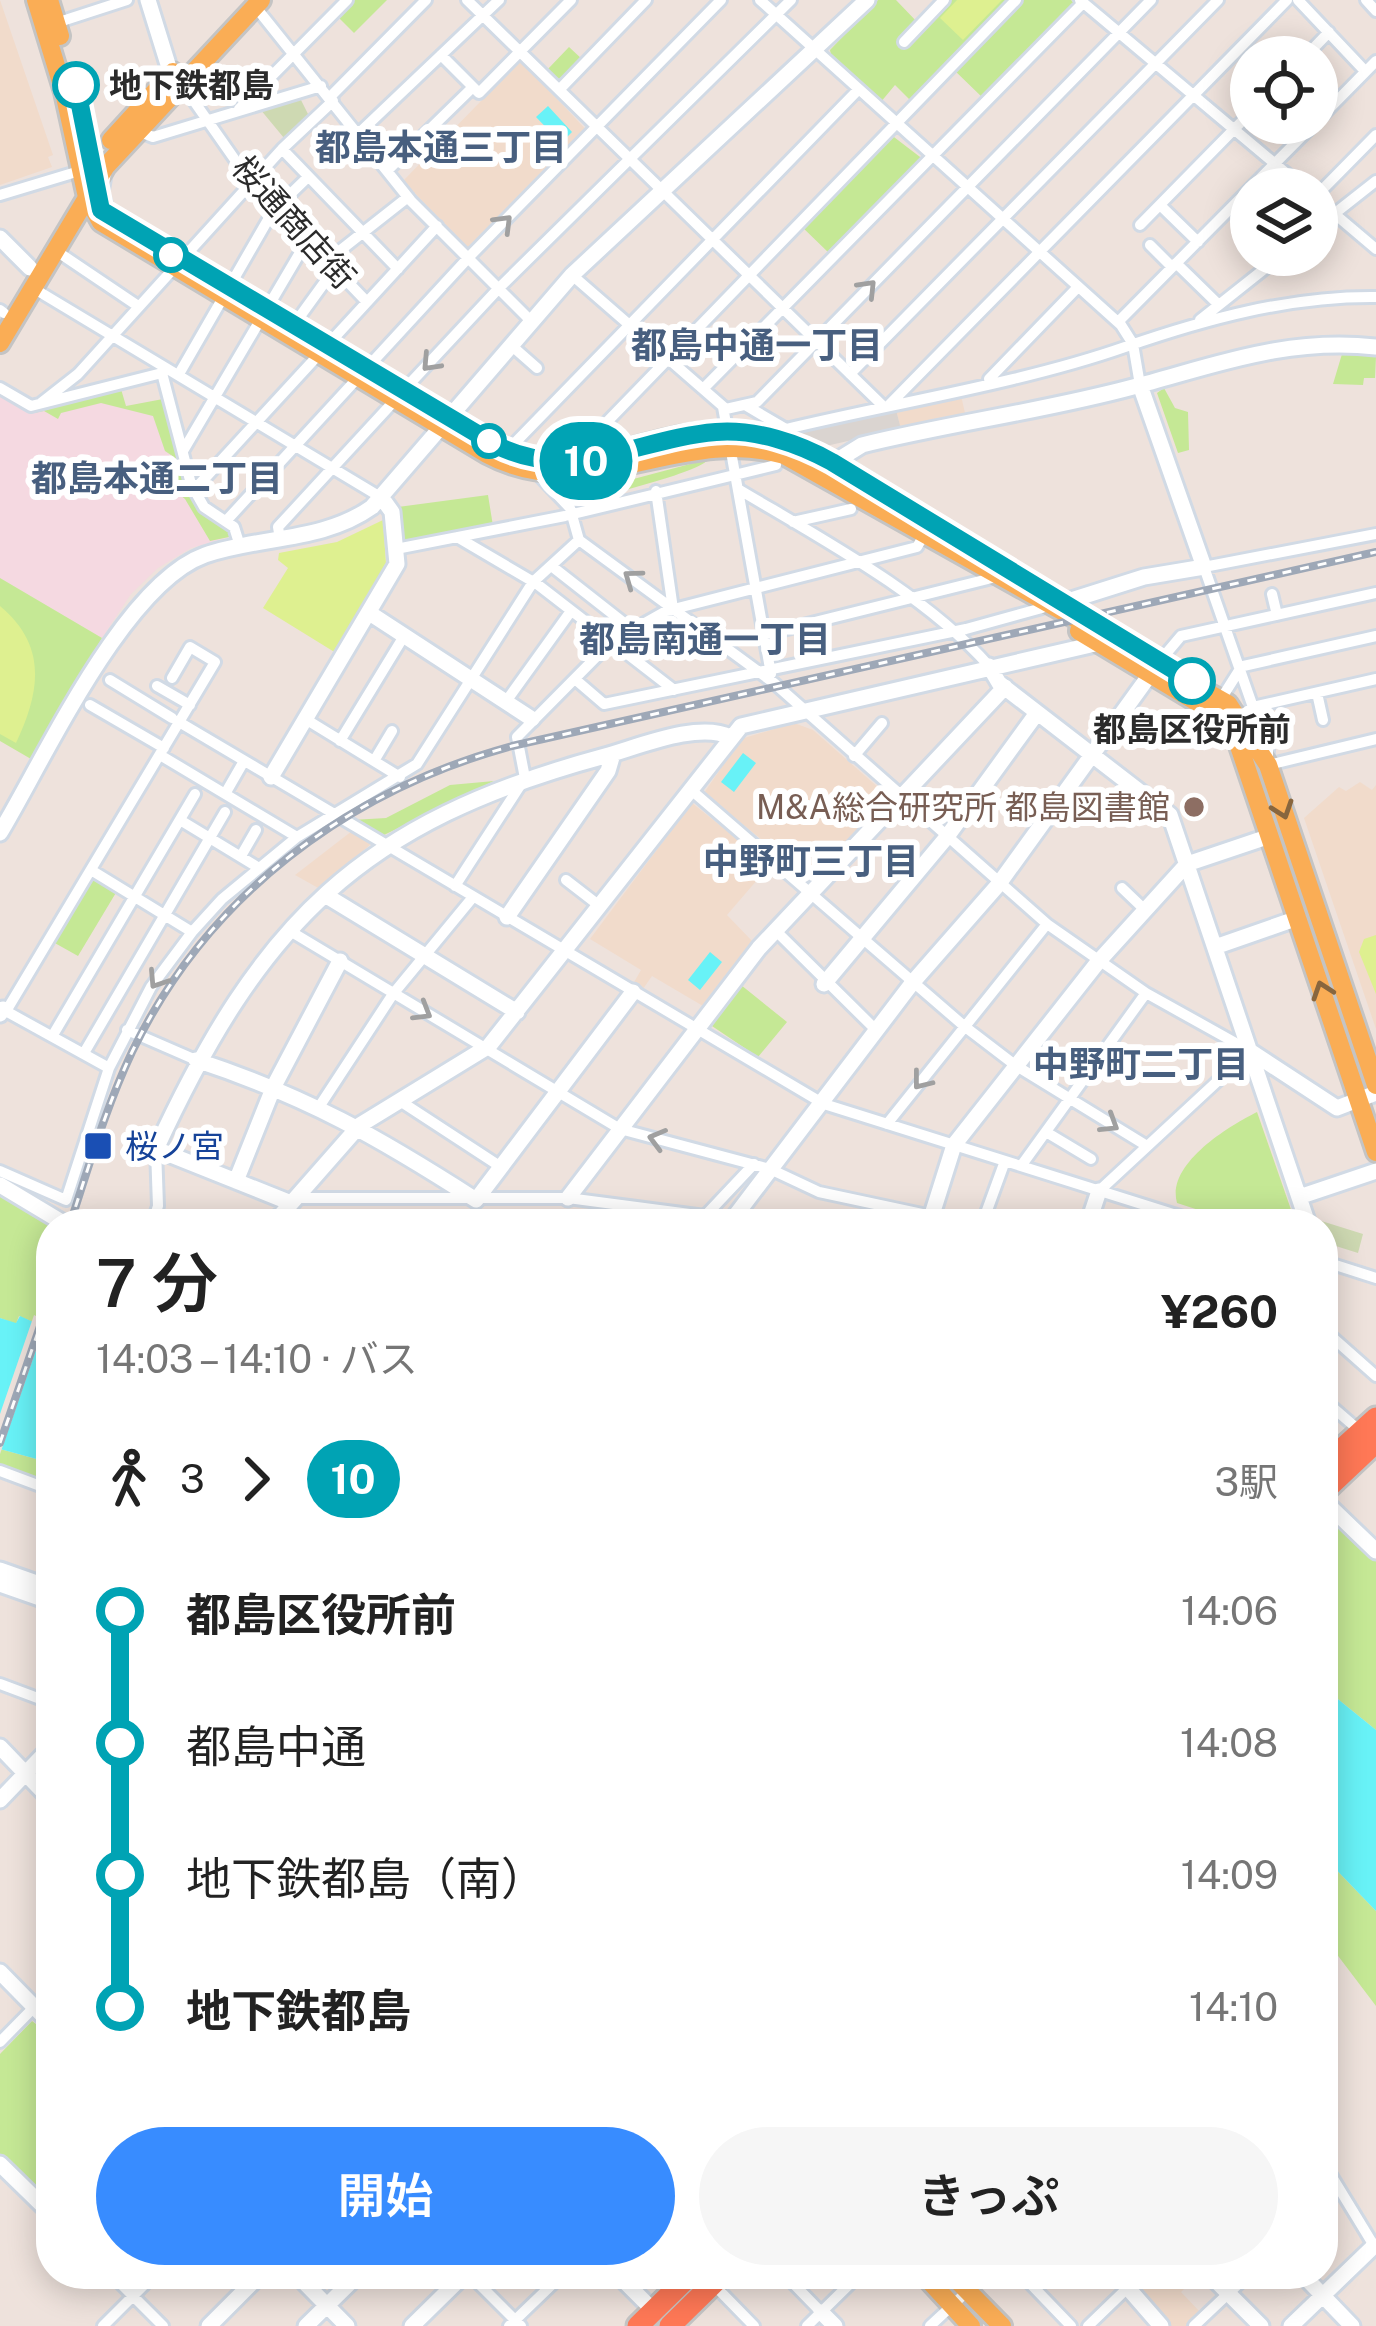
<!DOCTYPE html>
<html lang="ja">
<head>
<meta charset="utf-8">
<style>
  :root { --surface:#fff; --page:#f6f6f6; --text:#222; --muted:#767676; --accent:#388cff }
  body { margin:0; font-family:"Public Sans","Noto Sans JP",sans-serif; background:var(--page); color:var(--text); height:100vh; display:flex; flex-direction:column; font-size:45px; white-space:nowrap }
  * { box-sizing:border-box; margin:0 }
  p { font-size:39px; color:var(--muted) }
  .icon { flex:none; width:66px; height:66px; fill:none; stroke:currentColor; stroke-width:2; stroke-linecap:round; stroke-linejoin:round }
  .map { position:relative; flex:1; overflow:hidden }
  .side { position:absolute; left:36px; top:1209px; width:1302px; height:1080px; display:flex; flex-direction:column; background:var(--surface); border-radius:48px; box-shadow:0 6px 30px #0003 }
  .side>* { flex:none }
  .badge { padding:0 24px; border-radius:39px; font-size:42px; line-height:78px }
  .tools { position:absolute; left:1230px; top:36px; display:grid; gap:24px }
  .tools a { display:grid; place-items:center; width:108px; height:108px; border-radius:50%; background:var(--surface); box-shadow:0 6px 30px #0003; font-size:60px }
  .map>.badge { position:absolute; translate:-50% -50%; box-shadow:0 0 0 6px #fff }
  .legs { display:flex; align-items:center; gap:18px; height:132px; padding:0 60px; font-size:39px }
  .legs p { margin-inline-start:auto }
  .summary { display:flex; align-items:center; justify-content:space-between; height:204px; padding:0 60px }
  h1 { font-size:66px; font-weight:600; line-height:90px }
  .action { display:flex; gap:24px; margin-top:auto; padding:24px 60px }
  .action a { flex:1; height:138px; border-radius:72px; background:var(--accent); color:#fff; font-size:48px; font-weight:600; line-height:138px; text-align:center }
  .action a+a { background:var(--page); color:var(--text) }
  ul { padding:0 60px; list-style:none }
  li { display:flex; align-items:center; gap:42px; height:132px; font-size:45px }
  li i { display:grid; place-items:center; width:18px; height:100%; margin:0 15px; background:currentColor }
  li i::after { content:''; width:30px; height:30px; margin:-15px; border:9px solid; border-radius:50%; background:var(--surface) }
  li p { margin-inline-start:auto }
  li:first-child i { background:linear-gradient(#0000 50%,currentColor 0) }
  li:last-child i { background:linear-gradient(currentColor 50%,#0000 0) }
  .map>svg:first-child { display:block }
  .education { fill:#f1dbcb }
  .medical { fill:#f5d9e1 }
  .green { fill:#c5e895 }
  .cemetery { fill:#ced9b2 }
  .pitch { fill:#def090 }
  .plaza { fill:#dad4d0 }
  .water { fill:#68f2f7 }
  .pier { fill:#eee2dc }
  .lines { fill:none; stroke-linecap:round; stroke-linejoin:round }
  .street-casing { stroke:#d1dae5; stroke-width:16 }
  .secondary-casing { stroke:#d1dae5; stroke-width:21 }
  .primary-casing { stroke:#c4c4c4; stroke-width:24 }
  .highway-casing { stroke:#c4c4c4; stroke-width:27 }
  .street { stroke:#fff; stroke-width:10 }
  .secondary { stroke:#fff; stroke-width:15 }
  .primary { stroke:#faad55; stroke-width:18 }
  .highway { stroke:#ff7856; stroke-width:21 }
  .rail-casing { stroke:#9ea8b7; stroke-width:8 }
  .rail { stroke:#fff; stroke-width:3; stroke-dasharray:9; stroke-linecap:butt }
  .oneway { stroke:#a0a0a0 }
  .oneway2 { stroke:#88663e }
  .line-1-casing { stroke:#fff; stroke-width:27 }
  .line-1 { stroke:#00a3b4; stroke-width:18 }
  .stop-1-dot { fill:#fff; stroke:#00a3b4; stroke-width:6 }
  .education-dot { fill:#8d6e63; stroke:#fff; stroke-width:4.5 }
  .transit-dot { fill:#1a4fb4; stroke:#fff; stroke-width:4.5 }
  .labels { text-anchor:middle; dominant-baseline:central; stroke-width:12; stroke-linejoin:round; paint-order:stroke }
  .stop-label { font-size:33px; font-weight:bold; fill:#2b2b2b; stroke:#fff; text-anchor:start }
  .street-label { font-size:33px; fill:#2b2b2b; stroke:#fff }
  .education-label { font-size:33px; fill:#785e54; stroke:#fff; text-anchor:end }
  .transit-label { font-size:33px; fill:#164399; stroke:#fff; text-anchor:start }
  .neighbourhood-label { font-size:36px; font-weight:bold; fill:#485f7f; stroke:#fff }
</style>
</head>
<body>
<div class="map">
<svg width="1376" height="2326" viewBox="0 0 1376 2326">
  <rect width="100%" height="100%" fill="#eee2dc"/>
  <path class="education" d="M0,0L53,155L48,157L52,167L0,185Z
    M521,60L589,133L468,248L403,181Z
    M960,391L965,413L901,429L895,406Z
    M794,723L813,730L889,797V804L813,881L704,793L741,739Z
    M1360,782L1372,790L1376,785V1029L1304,818L1339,787L1346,791Z
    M692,803L770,865L727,915L753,942L703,1006L652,976L643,989L633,984L641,970L590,939Z
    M352,831L372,843L320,889L295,875Z
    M1149,2274H1199L1181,2292L1201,2313L1188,2326H1171L1138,2290Z"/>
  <path class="medical" d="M121,389L126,406L163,399L186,487L199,511L229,531V537L191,548L158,568L131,594L102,638L0,578V396L28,413Z"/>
  <path class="green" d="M351,0H387L354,33L336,15Z
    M878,0H896L919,24L948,0H1010L911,101L895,85L880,103L832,59L830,50Z
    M1021,0H1071L1076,5L984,99L953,69Z
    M569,47L583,60L559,82L547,70Z
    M890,134L924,160L831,255L800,225Z
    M1342,354L1376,356L1375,378H1364L1363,385L1333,384Z
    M1164,388L1175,408L1188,412L1189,450L1178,453L1157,393Z
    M121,389L126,406L163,399C178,456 176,498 229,531V537L210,541L185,499L159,478L174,457L165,451L153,416L101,403L61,413L58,419L44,411L28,414Z
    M709,459C697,474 607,493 579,504L570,496L573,488L607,486Z
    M488,495L493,526L405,543L401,539L398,507Z
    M0,578L102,638L31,759L0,741Z
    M494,781L382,836L352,820L386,818L450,785Z
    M92,876L117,891L78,956L53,942Z
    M741,985L787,1022L758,1057L709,1024Z
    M1257,1112L1296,1224H1242L1177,1203C1166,1164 1229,1126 1257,1112Z
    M0,1194L51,1226V1330L19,1316L16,1324L0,1318Z
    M0,1449L51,1463V1485L0,1466Z
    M1323,1509L1376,1557V1730L1323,1687Z
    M1323,1856L1376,1911V2006L1323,1936Z
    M32,2021L51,2035V2200L0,2156V2054Z"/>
  <path class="cemetery" d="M300,98L309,116L284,138L260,109Z
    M1315,1219L1363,1234L1358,1253L1323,1242V1224Z"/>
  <path class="pitch" d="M957,0H1002L963,40L940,18Z
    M383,520L386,564L343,650L336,653L263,608L288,568L278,560L279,553L337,542Z
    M0,606C48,646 40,692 16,743L0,734Z
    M1376,935V994L1359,952L1364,939Z"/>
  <path class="plaza" d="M895,406L901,429L826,446L794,431Z"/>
  <path class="water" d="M548,106L572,132L561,143L536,117Z
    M743,753L756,763L734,792L721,782Z
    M710,952L722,962L700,990L688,980Z
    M20,1316L51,1330V1463L0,1449V1318L16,1323Z
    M1323,1687L1376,1730V1911L1323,1856Z"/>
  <path class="pier" d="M34,1315L46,1321L0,1454V1414Z"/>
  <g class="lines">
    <defs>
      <path id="street" d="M467,0L883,406
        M760,0L1121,325L1133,344L1140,385
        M1080,0L1305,189
        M1298,0L1365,71
        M1366,0L1376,11
        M254,5L411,201L532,322
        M56,23L127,0
        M904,42L944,0
        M441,55L479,93L571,0
        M1305,57L1329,32
        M182,84L247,177L367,302
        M559,90L646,0
        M330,97L426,0
        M239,109L347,0
        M1317,121L1376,61
        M138,131L153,137L321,86
        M358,134L499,0
        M282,149L398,269
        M387,171L473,87
        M0,195L106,163
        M1317,195L1376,135
        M1317,199L1376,249
        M1160,205L1198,242
        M1334,214L1376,181
        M1140,225L1251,112
        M1317,228L1335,214
        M1150,245L1172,267
        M55,250L138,306
        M328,260L408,197
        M1176,263L1219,305
        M572,275L726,409L757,402L1151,0
        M33,288L382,498
        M0,310L4,313
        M1200,320L1282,255
        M1118,322L1315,123
        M293,326L335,268
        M512,346L537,368
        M179,374L273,211L308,177
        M850,374L1218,0
        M989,379L1078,287
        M0,388L31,406L162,373L191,484L204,507L234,527L240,546
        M703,389L1083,3
        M402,392L499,288L791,0
        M41,403L78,374L282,149L333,101
        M890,404L1287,0
        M745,405L786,429C894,403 1022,383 1125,347C1206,319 1290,296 1376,297
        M723,407L771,674
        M508,450L857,91
        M183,451L308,239
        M572,458L1016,0
        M536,472L570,508L579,540L774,683L1047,924L1146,993L1250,1051L1099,1191
        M195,489L437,226
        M738,489C820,538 925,594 989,666
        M656,491L673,609
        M226,521L469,257L721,0
        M793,522L851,509
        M1376,534L1204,567L1268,750V765L1376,739
        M457,537L537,584L674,690
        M280,539L278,527L396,399
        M396,549L565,516L776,465
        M554,568L633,630
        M1272,594L1277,615
        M763,635L996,577
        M1159,662L1181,636L1376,593
        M1239,667L1376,636
        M110,680L172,718
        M576,680L604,704L966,629L1042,608
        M157,686L190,705
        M1317,693L1323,720
        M1221,699L1240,669
        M507,700L571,611
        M90,705L164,748
        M307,720L400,777
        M1235,720L1253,707L1376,679
        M179,722L824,1104L1205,1224
        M340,741L404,636
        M160,755L297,837
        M854,756L882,723
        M374,761L392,731
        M690,789L964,1026L1015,1065L1147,1146
        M225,794L244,761
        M180,820L259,868
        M241,856L256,830
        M91,870L192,932
        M566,880L601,907
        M455,886L525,778L517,737L611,642L666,611L917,547L924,535
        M1122,888L1145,910
        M775,930L876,1030
        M290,931L620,1129L770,1169L819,1192L969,1224
        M8,1008L215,662L190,647L172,678
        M2,1009L109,1068
        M127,1030L196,1060
        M53,1035L195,794
        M84,1053L225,812
        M400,1101L501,1167
        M319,1107L393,994L473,897
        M887,1124L1047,924
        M1046,1132L1091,1159
        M1021,1166L1146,993
        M0,1171L66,1200L109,1068L151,987L192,932L222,899L297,837L417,764L533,582L579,540
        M296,1198H568L705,1216L754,1164
        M152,1224L158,1206L156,1149
        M982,1224L1005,1161
        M1323,1261L1376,1278
        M1323,1329L1376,1376
        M1323,1399L1361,1432
        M0,1471L51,1490
        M0,1684L51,1703
        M0,2042L51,1990
        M1323,2162L1376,2249
        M111,2274L163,2326
        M469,2274L521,2326
        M784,2274L821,2312
        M1021,2274L1071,2326
        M1114,2274L1128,2288
        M713,2284L754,2326
        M103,2326L155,2274
        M509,2326L563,2274
        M807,2326L860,2274
        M930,2326L986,2274
        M1088,2326L1142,2274
        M1194,2326L1249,2274"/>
      <path id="secondary" d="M148,0L171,74
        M103,175L100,193L106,213
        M0,238L30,268
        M828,466L862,445C951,423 1044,411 1133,387C1216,365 1287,337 1376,347
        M1065,602L1144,577L1204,567L1140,385
        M371,614L532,719
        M989,666L999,683L1170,815L1308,1224
        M271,777L397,564L392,512L382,498
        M0,833C45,758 124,584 205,555C260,536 323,542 372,507L572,275L867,0
        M325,895L517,1012
        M507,917L608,771L613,754
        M1215,947L1298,918
        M824,984L946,838L1037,713
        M0,1014L3,1009
        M1250,1051L1337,1108L1376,1093
        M196,1060C308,1097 378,1137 476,1200L633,992
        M236,1181L274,1086L340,961
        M0,1185L65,1224
        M1299,1197L1376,1171
        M568,1198L759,948L1005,687
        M291,1203L156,1149C261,922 360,822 605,756C638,747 699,721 730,737
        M273,1224L360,1125L489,1046L741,726L1095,644
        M729,1224L913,982L998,885L1154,669
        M929,1224L954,1145L1098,962L1187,864L1270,836
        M1088,1224L1099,1191
        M1323,1500L1376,1551
        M0,1570L51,1588
        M0,1584L51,1602
        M0,1747L51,1800
        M0,1800L51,1747
        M0,1972L51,2024
        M0,2164L48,2211
        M296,2274L347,2326
        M617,2274L654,2311
        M1209,2274L1261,2326
        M1302,2274L1352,2326
        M1128,2288L1161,2326
        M821,2312L835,2326
        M209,2326L261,2274
        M306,2326L359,2274
        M412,2326L465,2274
        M1291,2326L1374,2246"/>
      <path id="primary" d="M36,0L64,92L87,197L101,222L487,454C587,508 682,424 784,455L1228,704L1268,765L1376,1085
        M49,0L60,36
        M75,85L88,152
        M111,140L173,72
        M0,343L106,166L261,0
        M491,442C575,490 647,426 733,432C813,437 881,491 946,535
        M1079,631L1215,713L1236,737L1376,1152
        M923,2274L971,2326
        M951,2274L1002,2326"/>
      <path id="highway" d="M1323,1466L1376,1418
        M1323,1492L1376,1442
        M638,2326L691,2274
        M670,2326L723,2274"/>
    </defs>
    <use href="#street" class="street-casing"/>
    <use href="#secondary" class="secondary-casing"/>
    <use href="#primary" class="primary-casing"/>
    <use href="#highway" class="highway-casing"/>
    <use href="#street" class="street"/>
    <use href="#secondary" class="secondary"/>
    <use href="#primary" class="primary"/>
    <use href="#highway" class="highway"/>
    <defs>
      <path id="rail" d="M70,1224C89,1166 106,1107 132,1052C207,896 347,791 512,746L1376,552
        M0,1443L51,1294"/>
    </defs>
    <use href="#rail" class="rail-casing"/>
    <use href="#rail" class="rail"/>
  </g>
  <defs><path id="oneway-chevron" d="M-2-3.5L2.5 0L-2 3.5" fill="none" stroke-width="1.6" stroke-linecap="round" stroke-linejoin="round" transform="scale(3)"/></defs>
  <g class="oneway">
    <use href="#oneway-chevron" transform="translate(504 223) rotate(-45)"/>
    <use href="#oneway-chevron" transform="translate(868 288) rotate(-46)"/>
    <use href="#oneway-chevron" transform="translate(430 363) rotate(133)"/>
    <use href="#oneway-chevron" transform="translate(632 578) rotate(-144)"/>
    <use href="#oneway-chevron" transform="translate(157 980) rotate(123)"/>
    <use href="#oneway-chevron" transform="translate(423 1012) rotate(31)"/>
    <use href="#oneway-chevron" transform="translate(921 1081) rotate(128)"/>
    <use href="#oneway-chevron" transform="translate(1110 1124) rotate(32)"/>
    <use href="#oneway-chevron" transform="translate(657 1139) rotate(-165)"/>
  </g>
  <g class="oneway2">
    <use href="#oneway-chevron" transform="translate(1283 810) rotate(71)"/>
    <use href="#oneway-chevron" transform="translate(1322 990) rotate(-109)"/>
  </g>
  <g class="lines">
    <defs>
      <path id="line-1" d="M76,85L101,210L496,445C572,484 639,438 716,432C756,429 798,443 832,462L1192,681"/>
    </defs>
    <use href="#line-1" class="line-1-casing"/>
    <use href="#line-1" class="line-1"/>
  </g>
  <g class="stop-1-dot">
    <circle cx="76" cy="85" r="21"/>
    <circle cx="171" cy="255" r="15"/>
    <circle cx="489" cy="441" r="15"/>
    <circle cx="1192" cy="681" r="21"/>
  </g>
  <circle class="education-dot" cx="1194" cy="807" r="12"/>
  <rect class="transit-dot" x="83" y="1131" width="30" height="30" rx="6"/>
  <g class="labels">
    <g class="stop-label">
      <text x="109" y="85">地下鉄都島</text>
      <text x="1192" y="729" text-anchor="middle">都島区役所前</text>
    </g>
    <g class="street-label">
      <text transform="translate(294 222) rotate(48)">桜通商店街</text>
    </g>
    <g class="education-label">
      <text x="1170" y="807">M&amp;A総合研究所 都島図書館</text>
    </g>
    <g class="transit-label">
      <text x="125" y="1146">桜ノ宮</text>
    </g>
    <g class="neighbourhood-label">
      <text x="441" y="147">都島本通三丁目</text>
      <text x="757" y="345">都島中通一丁目</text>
      <text x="157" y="478">都島本通二丁目</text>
      <text x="705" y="639">都島南通一丁目</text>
      <text x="811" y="861">中野町三丁目</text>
      <text x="1141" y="1064">中野町二丁目</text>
    </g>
  </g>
</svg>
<div class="tools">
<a><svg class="icon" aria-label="locate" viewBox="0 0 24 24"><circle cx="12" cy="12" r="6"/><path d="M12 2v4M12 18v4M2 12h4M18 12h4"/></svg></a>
<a><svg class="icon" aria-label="layers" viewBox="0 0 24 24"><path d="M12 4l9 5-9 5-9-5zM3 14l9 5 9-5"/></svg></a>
</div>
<b class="badge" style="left:586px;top:461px;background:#00a3b4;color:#fff">10</b>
<section class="side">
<div class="summary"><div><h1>7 分</h1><p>14:03 – 14:10 · バス</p></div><b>¥260</b></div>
<div class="legs"><svg class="icon" aria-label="walk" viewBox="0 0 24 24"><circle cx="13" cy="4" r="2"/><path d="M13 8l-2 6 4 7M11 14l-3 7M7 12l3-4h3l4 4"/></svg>3<svg class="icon" aria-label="forward" viewBox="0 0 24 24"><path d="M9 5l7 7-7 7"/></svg><b class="badge" style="background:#00a3b4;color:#fff">10</b><p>3駅</p></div>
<ul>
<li><i style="color:#00a3b4"></i><b>都島区役所前</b><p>14:06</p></li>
<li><i style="color:#00a3b4"></i><span>都島中通</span><p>14:08</p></li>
<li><i style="color:#00a3b4"></i><span>地下鉄都島（南）</span><p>14:09</p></li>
<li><i style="color:#00a3b4"></i><b>地下鉄都島</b><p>14:10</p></li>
</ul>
<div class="action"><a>開始</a><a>きっぷ</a></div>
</section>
</div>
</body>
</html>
